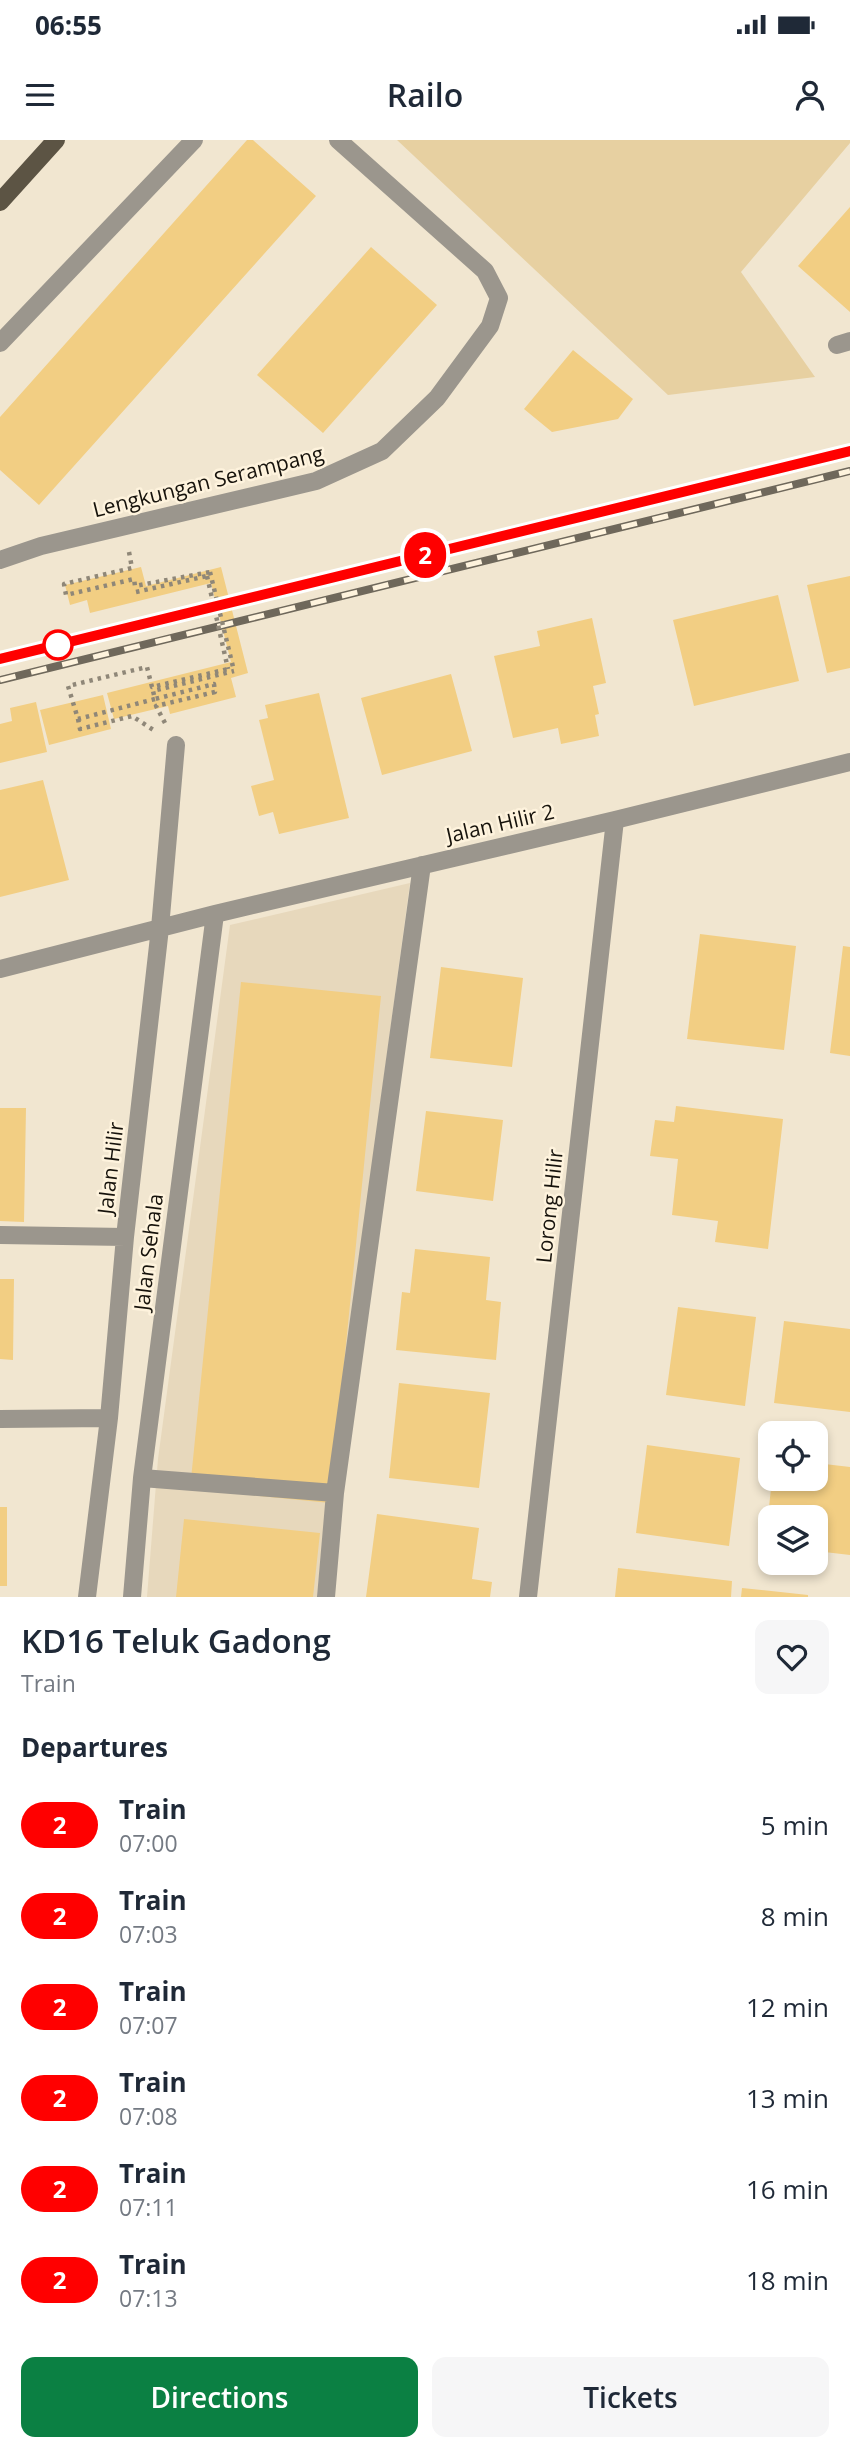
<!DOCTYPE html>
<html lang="en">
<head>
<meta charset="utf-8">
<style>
  :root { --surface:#fff; --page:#f6f6f7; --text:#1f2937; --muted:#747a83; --accent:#0b8043 }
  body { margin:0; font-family:"Open Sans",sans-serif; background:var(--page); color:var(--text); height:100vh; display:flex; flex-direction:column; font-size:26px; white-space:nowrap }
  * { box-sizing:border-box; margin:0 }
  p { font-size:23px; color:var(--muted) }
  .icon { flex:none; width:38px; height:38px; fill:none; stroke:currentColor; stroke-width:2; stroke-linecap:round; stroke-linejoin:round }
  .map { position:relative; height:1457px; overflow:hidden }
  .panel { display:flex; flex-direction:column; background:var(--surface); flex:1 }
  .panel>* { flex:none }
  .badge { padding:0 14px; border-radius:23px; font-size:24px; line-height:46px }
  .fabs { position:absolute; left:758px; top:1281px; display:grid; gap:14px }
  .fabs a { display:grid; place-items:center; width:70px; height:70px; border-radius:14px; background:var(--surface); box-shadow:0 4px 10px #0003; font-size:35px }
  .map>.badge { position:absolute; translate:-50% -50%; box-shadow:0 0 0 4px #fff }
  h2 { padding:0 21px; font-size:26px; line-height:63px }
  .round { display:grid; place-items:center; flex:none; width:74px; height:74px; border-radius:14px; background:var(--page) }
  .headline { display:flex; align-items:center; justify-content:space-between; height:119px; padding:0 21px }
  h1 { font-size:33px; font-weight:600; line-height:52px }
  .cta { display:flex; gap:14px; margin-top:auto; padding:14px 21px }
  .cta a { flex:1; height:80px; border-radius:14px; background:var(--accent); color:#fff; font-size:28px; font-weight:600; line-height:80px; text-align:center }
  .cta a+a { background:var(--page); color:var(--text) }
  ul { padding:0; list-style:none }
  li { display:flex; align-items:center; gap:21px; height:91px; padding:0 21px }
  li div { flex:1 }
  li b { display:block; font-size:26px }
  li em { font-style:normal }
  li .badge { min-width:77px; font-weight:700; text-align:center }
  .status { display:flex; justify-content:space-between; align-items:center; height:49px; padding:0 35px; background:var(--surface); direction:ltr }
  .status svg { height:19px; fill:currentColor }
  header { display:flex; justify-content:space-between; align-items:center; height:91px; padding:0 21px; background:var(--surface); font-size:32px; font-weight:600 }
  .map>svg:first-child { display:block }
  .built { fill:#e7d8bc }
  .green { fill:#e7d0a1 }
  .building { fill:#f2ce83 }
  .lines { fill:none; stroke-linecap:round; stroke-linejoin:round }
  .path { stroke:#8f8778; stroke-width:4.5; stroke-dasharray:3.5 5; stroke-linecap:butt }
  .minor { stroke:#9b968d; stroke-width:18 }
  .major { stroke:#5c5444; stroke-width:18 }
  .rail-casing { stroke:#6f685b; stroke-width:8 }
  .rail { stroke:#fef3dd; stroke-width:5; stroke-dasharray:16; stroke-linecap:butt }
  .path-bridge { stroke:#8f8778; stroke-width:4.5; stroke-dasharray:3.5 5; stroke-linecap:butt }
  .line-casing { stroke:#fff; stroke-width:16 }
  .line { stroke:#f00; stroke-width:10 }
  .stop-dot { fill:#fff; stroke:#f00; stroke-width:3.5 }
  .labels { text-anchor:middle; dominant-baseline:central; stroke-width:5; stroke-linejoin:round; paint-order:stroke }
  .street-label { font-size:21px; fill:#16120b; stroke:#fef3dd }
</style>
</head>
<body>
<div class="status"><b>06:55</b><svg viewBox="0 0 49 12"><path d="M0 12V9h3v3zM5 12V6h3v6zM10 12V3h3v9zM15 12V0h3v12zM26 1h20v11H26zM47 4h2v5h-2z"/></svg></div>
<header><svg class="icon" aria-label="menu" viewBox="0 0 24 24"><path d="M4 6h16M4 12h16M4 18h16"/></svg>Railo<svg class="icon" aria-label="person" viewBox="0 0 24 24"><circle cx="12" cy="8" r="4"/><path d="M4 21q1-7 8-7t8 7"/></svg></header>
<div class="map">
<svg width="850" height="1457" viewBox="0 0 850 1457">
  <rect width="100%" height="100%" fill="#f1e6d0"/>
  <path class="built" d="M410,743L324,1382L317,1457H147L158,1319L230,785Z"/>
  <path class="green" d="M397,0H850V3L741,132L815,237L668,255Z"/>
  <path class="building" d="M247,0H253L316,56L39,365L0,330V277Z
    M850,67V172L798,126Z
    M371,107L437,165L323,293L257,235Z
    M573,210L633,259L618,279L552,292L524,269Z
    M141,427L146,446L221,427L248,533L231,538L236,557L170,574L168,566L114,579L107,553L231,522L211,443L90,473L87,460L70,465L65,445Z
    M850,436V528L827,533L807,445Z
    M778,455L799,541L694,566L673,480Z
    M592,478L606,543L593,546L599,574L595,575L599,596L561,604L558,588L513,598L494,516L540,506L537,491Z
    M451,534L472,611L382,635L361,558Z
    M319,553L349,678L279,694L273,672L259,676L251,646L274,640L259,580L268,578L265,565Z
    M103,555L111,589L49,605L40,570Z
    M36,562L47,612L0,623V584L12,581L10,568Z
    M43,640L69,740L0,757V650Z
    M700,794L796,806L784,910L687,899Z
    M843,806L850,807V916L830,913Z
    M441,827L523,838L512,927L430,918Z
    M241,842L381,856L330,1363L190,1349Z
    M676,966L783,979L768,1109L715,1102L718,1081L672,1075L678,1019L650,1016L655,980L674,982Z
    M0,968H26L24,1082L0,1081Z
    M426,971L503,980L493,1061L416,1051Z
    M415,1109L490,1117L486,1160L501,1162L496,1220L396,1210L402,1152L410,1153Z
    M0,1139H14L13,1220L0,1219Z
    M678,1167L756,1177L745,1266L666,1255Z
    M784,1181L850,1189V1272L774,1263Z
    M399,1243L490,1253L479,1348L389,1338Z
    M647,1305L740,1318L729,1406L636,1393Z
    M816,1323L850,1327V1415L816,1411V1377H770V1406L765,1405L772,1339H816Z
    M0,1367H7V1446H0Z
    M377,1374L479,1388L472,1439L492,1442L490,1457H366Z
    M184,1379L320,1393L313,1457H176Z
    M618,1428L732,1441L731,1457H615Z
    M742,1448L808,1455V1457H741Z"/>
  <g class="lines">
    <path class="path" d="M129,412L132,428L64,444L66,455L134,439L135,446L210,432
      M136,452L207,436
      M155,559L78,579L68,546L147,527L152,547L228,529
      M78,579L80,589L132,576L155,591
      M165,583L156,566L215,552L214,544L155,559L153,551L234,531"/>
    <path class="minor" d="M0,203L194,0
      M837,205L850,201
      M0,420L41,406L316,341L382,311L437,258L490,186L499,158L485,131L338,0
      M0,829L215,774L615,680L850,622
      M0,1095L125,1097
      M0,1279L109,1278
      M142,1338L335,1353
      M87,1457L109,1278L125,1097L160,788L176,605
      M132,1457L142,1338L215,774
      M326,1457L335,1353L422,725
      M528,1457L615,680"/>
    <path class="major" d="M0,62L56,0"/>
    <defs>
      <path id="rail" d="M0,519L850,310
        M0,540L850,331"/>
    </defs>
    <use href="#rail" class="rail-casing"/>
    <use href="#rail" class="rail"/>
    <path class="path-bridge" d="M210,432L234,531
      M207,436L228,529"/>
  </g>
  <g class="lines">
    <defs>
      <path id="line" d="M0,519L850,311"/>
    </defs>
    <use href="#line" class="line-casing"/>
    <use href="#line" class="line"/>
  </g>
  <circle class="stop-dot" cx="58" cy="505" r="14"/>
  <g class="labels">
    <g class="street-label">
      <text transform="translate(208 341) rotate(-14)">Lengkungan Serampang</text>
      <text transform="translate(500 683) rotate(-13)">Jalan Hilir 2</text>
      <text transform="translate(110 1028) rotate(-83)">Jalan Hilir</text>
      <text transform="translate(549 1066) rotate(-84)">Lorong Hilir</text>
      <text transform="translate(148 1112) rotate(-83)">Jalan Sehala</text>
    </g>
  </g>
</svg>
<div class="fabs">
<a><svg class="icon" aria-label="locate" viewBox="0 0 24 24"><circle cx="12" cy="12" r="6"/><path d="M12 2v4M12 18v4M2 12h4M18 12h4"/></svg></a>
<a><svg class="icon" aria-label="layers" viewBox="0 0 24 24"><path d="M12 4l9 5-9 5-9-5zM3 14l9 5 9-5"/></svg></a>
</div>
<b class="badge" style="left:425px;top:415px;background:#f00;color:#fff">2</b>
</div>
<section class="panel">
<div class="headline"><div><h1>KD16 Teluk Gadong</h1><p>Train</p></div><a class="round"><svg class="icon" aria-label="heart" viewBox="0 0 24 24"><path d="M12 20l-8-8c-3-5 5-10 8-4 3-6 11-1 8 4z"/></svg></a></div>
<h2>Departures</h2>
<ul>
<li><span class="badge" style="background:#f00;color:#fff">2</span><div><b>Train</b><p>07:00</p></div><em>5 min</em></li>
<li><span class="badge" style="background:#f00;color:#fff">2</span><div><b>Train</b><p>07:03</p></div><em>8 min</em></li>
<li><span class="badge" style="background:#f00;color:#fff">2</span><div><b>Train</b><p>07:07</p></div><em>12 min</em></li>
<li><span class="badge" style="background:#f00;color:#fff">2</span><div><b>Train</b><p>07:08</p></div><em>13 min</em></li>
<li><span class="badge" style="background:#f00;color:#fff">2</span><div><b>Train</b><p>07:11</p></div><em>16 min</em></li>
<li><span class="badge" style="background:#f00;color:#fff">2</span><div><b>Train</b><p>07:13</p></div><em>18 min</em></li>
</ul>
<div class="cta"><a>Directions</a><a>Tickets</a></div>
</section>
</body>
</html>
